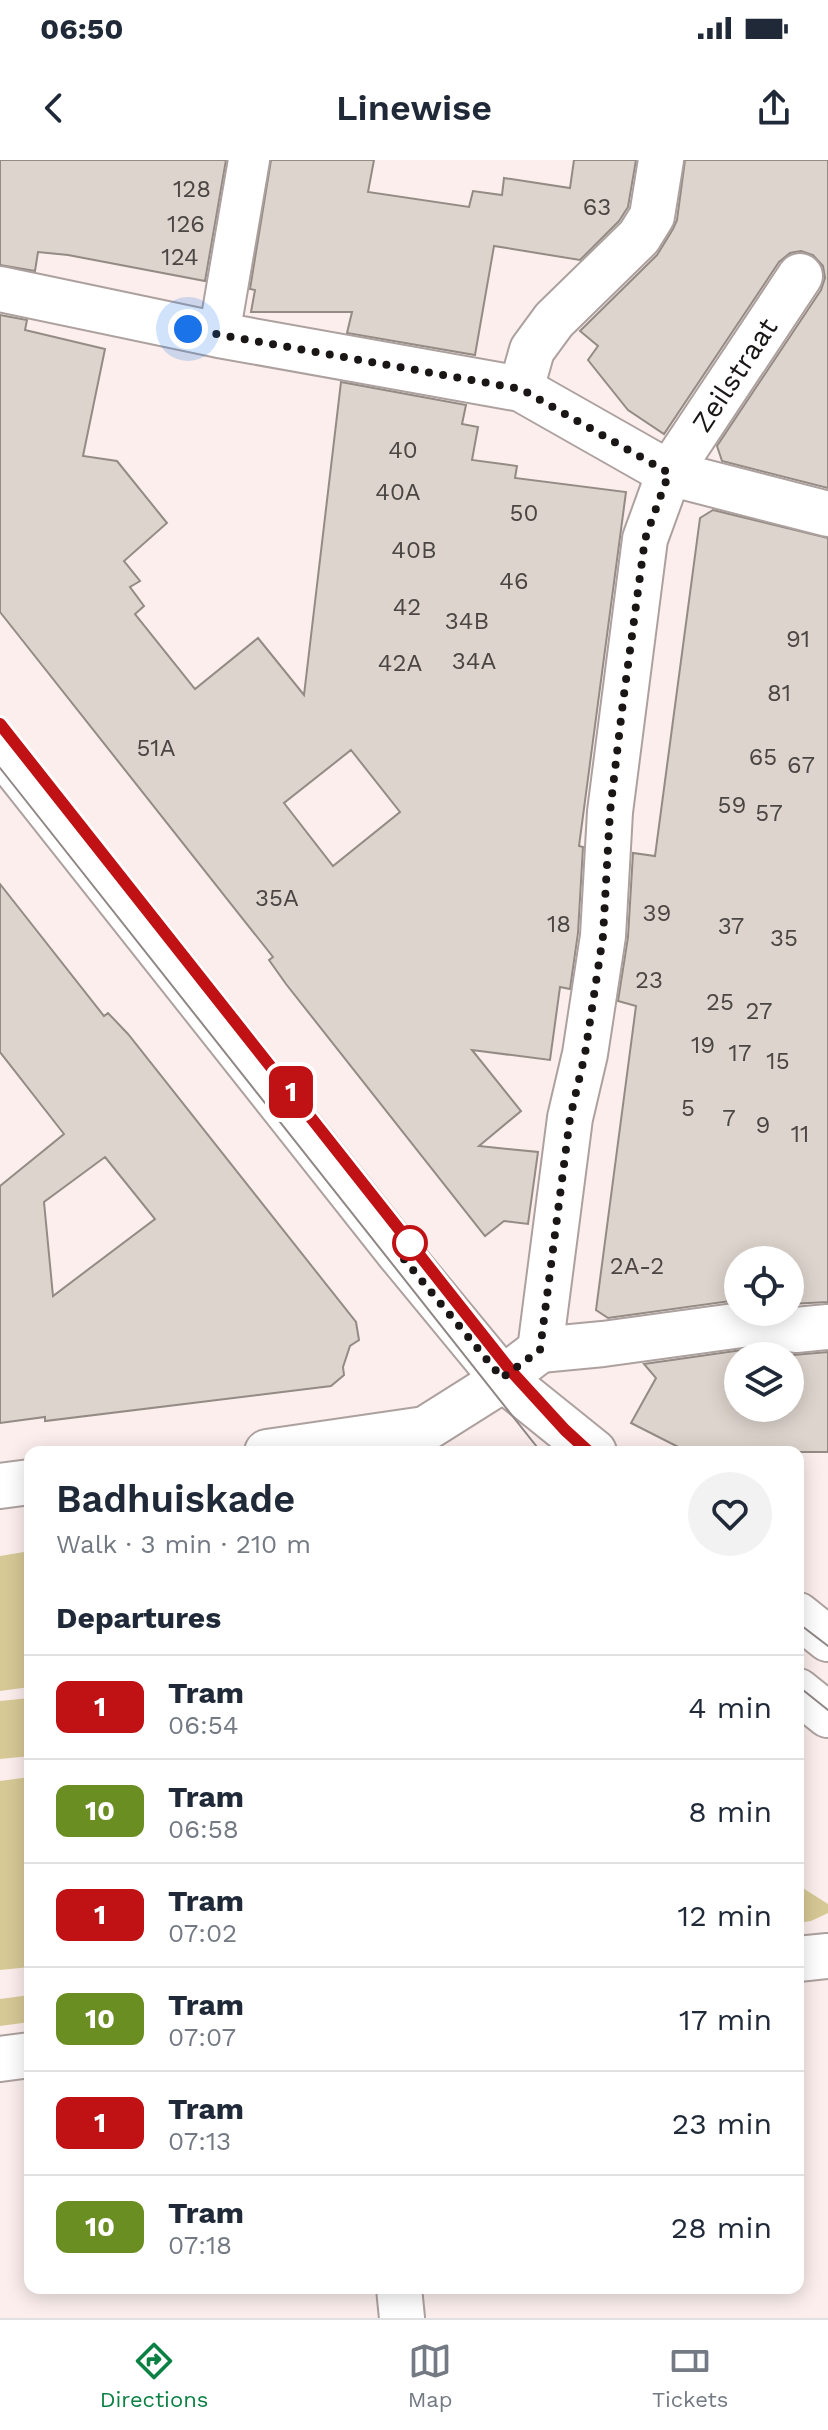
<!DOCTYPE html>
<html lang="en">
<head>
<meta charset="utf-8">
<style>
  :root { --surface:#fff; --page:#f2f2f3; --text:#1f2937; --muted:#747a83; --line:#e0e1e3; --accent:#0b8043 }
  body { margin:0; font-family:"Work Sans",sans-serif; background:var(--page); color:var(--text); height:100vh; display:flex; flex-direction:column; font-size:30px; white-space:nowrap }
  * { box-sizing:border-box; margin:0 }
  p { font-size:26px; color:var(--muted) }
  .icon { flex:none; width:44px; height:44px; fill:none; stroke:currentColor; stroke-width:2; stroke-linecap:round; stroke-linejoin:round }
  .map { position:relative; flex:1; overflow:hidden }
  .drawer { position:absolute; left:24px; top:1286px; width:780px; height:848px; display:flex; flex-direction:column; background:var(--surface); border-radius:16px; box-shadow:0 4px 20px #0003 }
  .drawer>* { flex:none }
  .badge { padding:0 16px; border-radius:12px; font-size:28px; line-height:52px }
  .tools { position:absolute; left:724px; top:1086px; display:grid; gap:16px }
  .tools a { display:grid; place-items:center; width:80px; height:80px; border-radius:50%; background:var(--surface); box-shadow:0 4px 20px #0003; font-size:40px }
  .you { position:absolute; width:40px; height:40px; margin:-20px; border:6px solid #fff; border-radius:50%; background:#1a73e8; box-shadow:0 0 0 12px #1a73e833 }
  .map>.badge { position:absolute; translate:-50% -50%; box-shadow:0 0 0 4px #fff }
  h2 { padding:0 32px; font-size:30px; line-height:72px }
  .round { display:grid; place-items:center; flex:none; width:84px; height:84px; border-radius:42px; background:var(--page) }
  .head { display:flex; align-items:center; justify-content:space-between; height:136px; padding:0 32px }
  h1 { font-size:38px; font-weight:600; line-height:60px }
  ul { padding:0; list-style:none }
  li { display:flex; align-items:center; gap:24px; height:104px; padding:0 32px; border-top:2px solid var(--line) }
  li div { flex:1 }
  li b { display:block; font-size:30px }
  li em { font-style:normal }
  li .badge { min-width:88px; font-weight:700; text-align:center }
  .status { display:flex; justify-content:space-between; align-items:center; height:56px; padding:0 40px; background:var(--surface); direction:ltr }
  .status svg { height:22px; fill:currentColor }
  header { display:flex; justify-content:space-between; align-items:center; height:104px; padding:0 32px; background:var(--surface); font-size:36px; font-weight:600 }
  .tabs { display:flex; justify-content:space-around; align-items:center; height:112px; border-top:2px solid var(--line); background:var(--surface); font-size:22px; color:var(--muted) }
  .tabs a { display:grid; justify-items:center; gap:4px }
  .tabs .selected { color:var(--accent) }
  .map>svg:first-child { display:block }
  .green { fill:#d7c996 }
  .building { fill:#ddd4cd; stroke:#938b84; stroke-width:2; fill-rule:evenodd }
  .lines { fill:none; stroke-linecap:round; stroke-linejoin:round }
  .pedestrian-casing { stroke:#ada19f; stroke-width:44 }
  .minor-casing { stroke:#ada19f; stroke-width:48 }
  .secondary-casing { stroke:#ada19f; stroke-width:48 }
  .pedestrian { stroke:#fff; stroke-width:40 }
  .minor { stroke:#fff; stroke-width:44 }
  .secondary { stroke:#fff; stroke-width:44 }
  .tram { stroke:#8f8785; stroke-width:2 }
  .line-casing { stroke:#fff; stroke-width:18 }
  .line { stroke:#c01115; stroke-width:12 }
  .walk { stroke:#1a1615; stroke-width:8; stroke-dasharray:0 14.4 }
  .stop-dot { fill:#fff; stroke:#c01115; stroke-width:4 }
  .labels { text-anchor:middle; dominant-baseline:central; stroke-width:8; stroke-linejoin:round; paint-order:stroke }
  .number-label { font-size:24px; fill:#4b4643 }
  .street-label { font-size:28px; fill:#1a1615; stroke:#fefefe }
</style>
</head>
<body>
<div class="status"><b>06:50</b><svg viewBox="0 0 49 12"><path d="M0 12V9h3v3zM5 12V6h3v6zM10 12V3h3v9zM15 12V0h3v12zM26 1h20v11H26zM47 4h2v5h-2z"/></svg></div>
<header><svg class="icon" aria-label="back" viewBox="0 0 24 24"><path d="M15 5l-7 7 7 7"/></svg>Linewise<svg class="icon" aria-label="share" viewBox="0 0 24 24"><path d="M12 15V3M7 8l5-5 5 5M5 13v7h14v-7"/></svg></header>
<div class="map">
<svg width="828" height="2158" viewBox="0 0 828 2158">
  <rect width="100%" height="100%" fill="#fbeeec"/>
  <path class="green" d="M30,1391V1527L0,1531V1396Z
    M30,1538V1596L0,1599V1541Z
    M30,1617V1807L0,1810V1621Z
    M798,1725L828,1744V1753L811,1761L798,1763Z
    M30,1835V1862L0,1866V1839Z"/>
  <path class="building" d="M0,0H226L205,121L68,95L38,92L35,111L0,105Z
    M271,0H374L368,32L469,47L473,31L502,35L504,18L570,28L574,0H636L628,47L619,61L580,100L494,86L475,195L347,173L352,152H251L255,130L250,129Z
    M685,0H828V328L722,301L717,286L821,130L825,118L823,106L813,95L801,91L790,93L779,102L664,274L628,250L588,200L598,186L580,171L657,95L673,69L677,60Z
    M0,155L27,160L25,170L105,189L83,296L117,301L167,363L124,401L140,421L130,427L144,446L135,454L195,529L258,478L304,535L341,222L466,245L462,264L478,267L472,300L517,306L515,318L626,332L579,686L583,687L578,773L570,829L560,827L550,900L472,890L521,951L479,986L538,992L528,1064L504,1061L485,1076L286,824L269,800L273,797L0,452ZM351,590L400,652L333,706L284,643Z
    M713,350L828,378V1142L790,1144V1100H738V1140L608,1158L596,1150L636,846L618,841L628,777L633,693L655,696L700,358Z
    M0,724L104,856L108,853L128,874L356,1162L359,1180L350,1186L343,1207L344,1215L331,1226L45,1261V1257L0,1263V1026L64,974L0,892ZM105,997L155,1059L53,1136L44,1042Z
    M749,1189L793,1195L828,1192V1292H688L631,1263L656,1218L644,1204ZM738,1196H790V1248H738Z"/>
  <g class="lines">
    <defs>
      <path id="pedestrian" d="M219,175L249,0"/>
      <g id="minor">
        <path d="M0,129L219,175L521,229L669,313L828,354"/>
        <path d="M521,229L532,190L554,160L639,77L652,56L661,0"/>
        <path d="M540,1190L603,1184L749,1164L796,1170L828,1167"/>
        <path id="s1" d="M267,1292L425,1269L490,1228L540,1190L570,958L585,894L603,776L610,652L645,379L669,313L800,116"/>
        <path d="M0,1326L30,1322"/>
        <path d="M798,1799L828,1796"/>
        <path d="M0,1899L30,1895"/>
        <path d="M399,2128L402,2158"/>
      </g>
      <path id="secondary" d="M0,589L399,1093L502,1218L594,1292
        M798,1455L828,1479
        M798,1531L828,1555"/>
    </defs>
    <use href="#pedestrian" class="pedestrian-casing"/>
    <use href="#minor" class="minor-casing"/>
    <use href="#secondary" class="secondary-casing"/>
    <use href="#pedestrian" class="pedestrian"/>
    <use href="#minor" class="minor"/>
    <use href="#secondary" class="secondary"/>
    <path class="tram" d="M0,564L511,1211L565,1270L589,1292
      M0,608L541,1292
      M798,1463L828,1486
      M798,1526L828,1550"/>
  </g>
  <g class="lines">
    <defs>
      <path id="line" d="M0,564L511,1211L565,1270L589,1292"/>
    </defs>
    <use href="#line" class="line-casing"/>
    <use href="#line" class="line"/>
    <path class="walk" d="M188,169L521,229L669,313L645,379L623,542L610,652L603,776L585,894L570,958L540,1190L502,1218L399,1093L410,1083"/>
  </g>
  <circle class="stop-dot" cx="410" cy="1083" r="16"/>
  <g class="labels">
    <g class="number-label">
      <text x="192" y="29">128</text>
      <text x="597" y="47">63</text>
      <text x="186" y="64">126</text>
      <text x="180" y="97">124</text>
      <text x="403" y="290">40</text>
      <text x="398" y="332">40A</text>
      <text x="524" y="353">50</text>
      <text x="414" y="390">40B</text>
      <text x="514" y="421">46</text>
      <text x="407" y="447">42</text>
      <text x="467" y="461">34B</text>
      <text x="798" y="479">91</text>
      <text x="474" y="501">34A</text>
      <text x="400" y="503">42A</text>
      <text x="779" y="533">81</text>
      <text x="156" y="588">51A</text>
      <text x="763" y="597">65</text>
      <text x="801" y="605">67</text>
      <text x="732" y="645">59</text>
      <text x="769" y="653">57</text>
      <text x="277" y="738">35A</text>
      <text x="657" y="753">39</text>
      <text x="559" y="764">18</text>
      <text x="731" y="766">37</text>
      <text x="784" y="778">35</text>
      <text x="649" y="820">23</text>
      <text x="720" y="842">25</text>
      <text x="759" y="851">27</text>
      <text x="703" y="885">19</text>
      <text x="740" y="893">17</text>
      <text x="778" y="901">15</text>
      <text x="688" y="948">5</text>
      <text x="729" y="958">7</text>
      <text x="763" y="965">9</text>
      <text x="800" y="974">11</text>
      <text x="637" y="1106">2A-2</text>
    </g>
    <g class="street-label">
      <text stroke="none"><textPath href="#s1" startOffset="1306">Zeilstraat</textPath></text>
    </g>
  </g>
</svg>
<div class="tools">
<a><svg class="icon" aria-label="locate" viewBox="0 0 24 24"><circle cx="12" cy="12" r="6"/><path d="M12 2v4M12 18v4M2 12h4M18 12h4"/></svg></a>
<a><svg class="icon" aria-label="layers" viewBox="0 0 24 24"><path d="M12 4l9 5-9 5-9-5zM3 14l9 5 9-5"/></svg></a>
</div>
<div class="you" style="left:188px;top:169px"></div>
<b class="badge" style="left:291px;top:932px;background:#c01115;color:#fff">1</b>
<section class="drawer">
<div class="head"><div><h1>Badhuiskade</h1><p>Walk · 3 min · 210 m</p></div><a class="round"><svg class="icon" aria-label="heart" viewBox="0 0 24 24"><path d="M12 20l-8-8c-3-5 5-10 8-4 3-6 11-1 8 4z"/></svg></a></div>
<h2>Departures</h2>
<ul>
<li><span class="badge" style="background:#c01115;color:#fff">1</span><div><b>Tram</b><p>06:54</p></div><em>4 min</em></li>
<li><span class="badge" style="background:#6b8e23;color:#fff">10</span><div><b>Tram</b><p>06:58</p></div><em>8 min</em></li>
<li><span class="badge" style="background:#c01115;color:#fff">1</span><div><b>Tram</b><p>07:02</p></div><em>12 min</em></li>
<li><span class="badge" style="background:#6b8e23;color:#fff">10</span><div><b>Tram</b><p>07:07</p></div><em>17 min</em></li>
<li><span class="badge" style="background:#c01115;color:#fff">1</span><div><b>Tram</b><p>07:13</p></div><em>23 min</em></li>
<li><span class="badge" style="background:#6b8e23;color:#fff">10</span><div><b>Tram</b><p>07:18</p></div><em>28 min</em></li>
</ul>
</section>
</div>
<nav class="tabs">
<a class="selected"><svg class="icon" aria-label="directions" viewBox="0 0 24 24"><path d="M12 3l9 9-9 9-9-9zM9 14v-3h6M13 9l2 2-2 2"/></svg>Directions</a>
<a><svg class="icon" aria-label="map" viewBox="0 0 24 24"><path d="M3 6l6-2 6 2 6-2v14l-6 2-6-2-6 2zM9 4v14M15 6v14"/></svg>Map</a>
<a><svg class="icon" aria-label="tickets" viewBox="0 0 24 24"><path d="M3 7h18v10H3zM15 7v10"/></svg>Tickets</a>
</nav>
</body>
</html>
